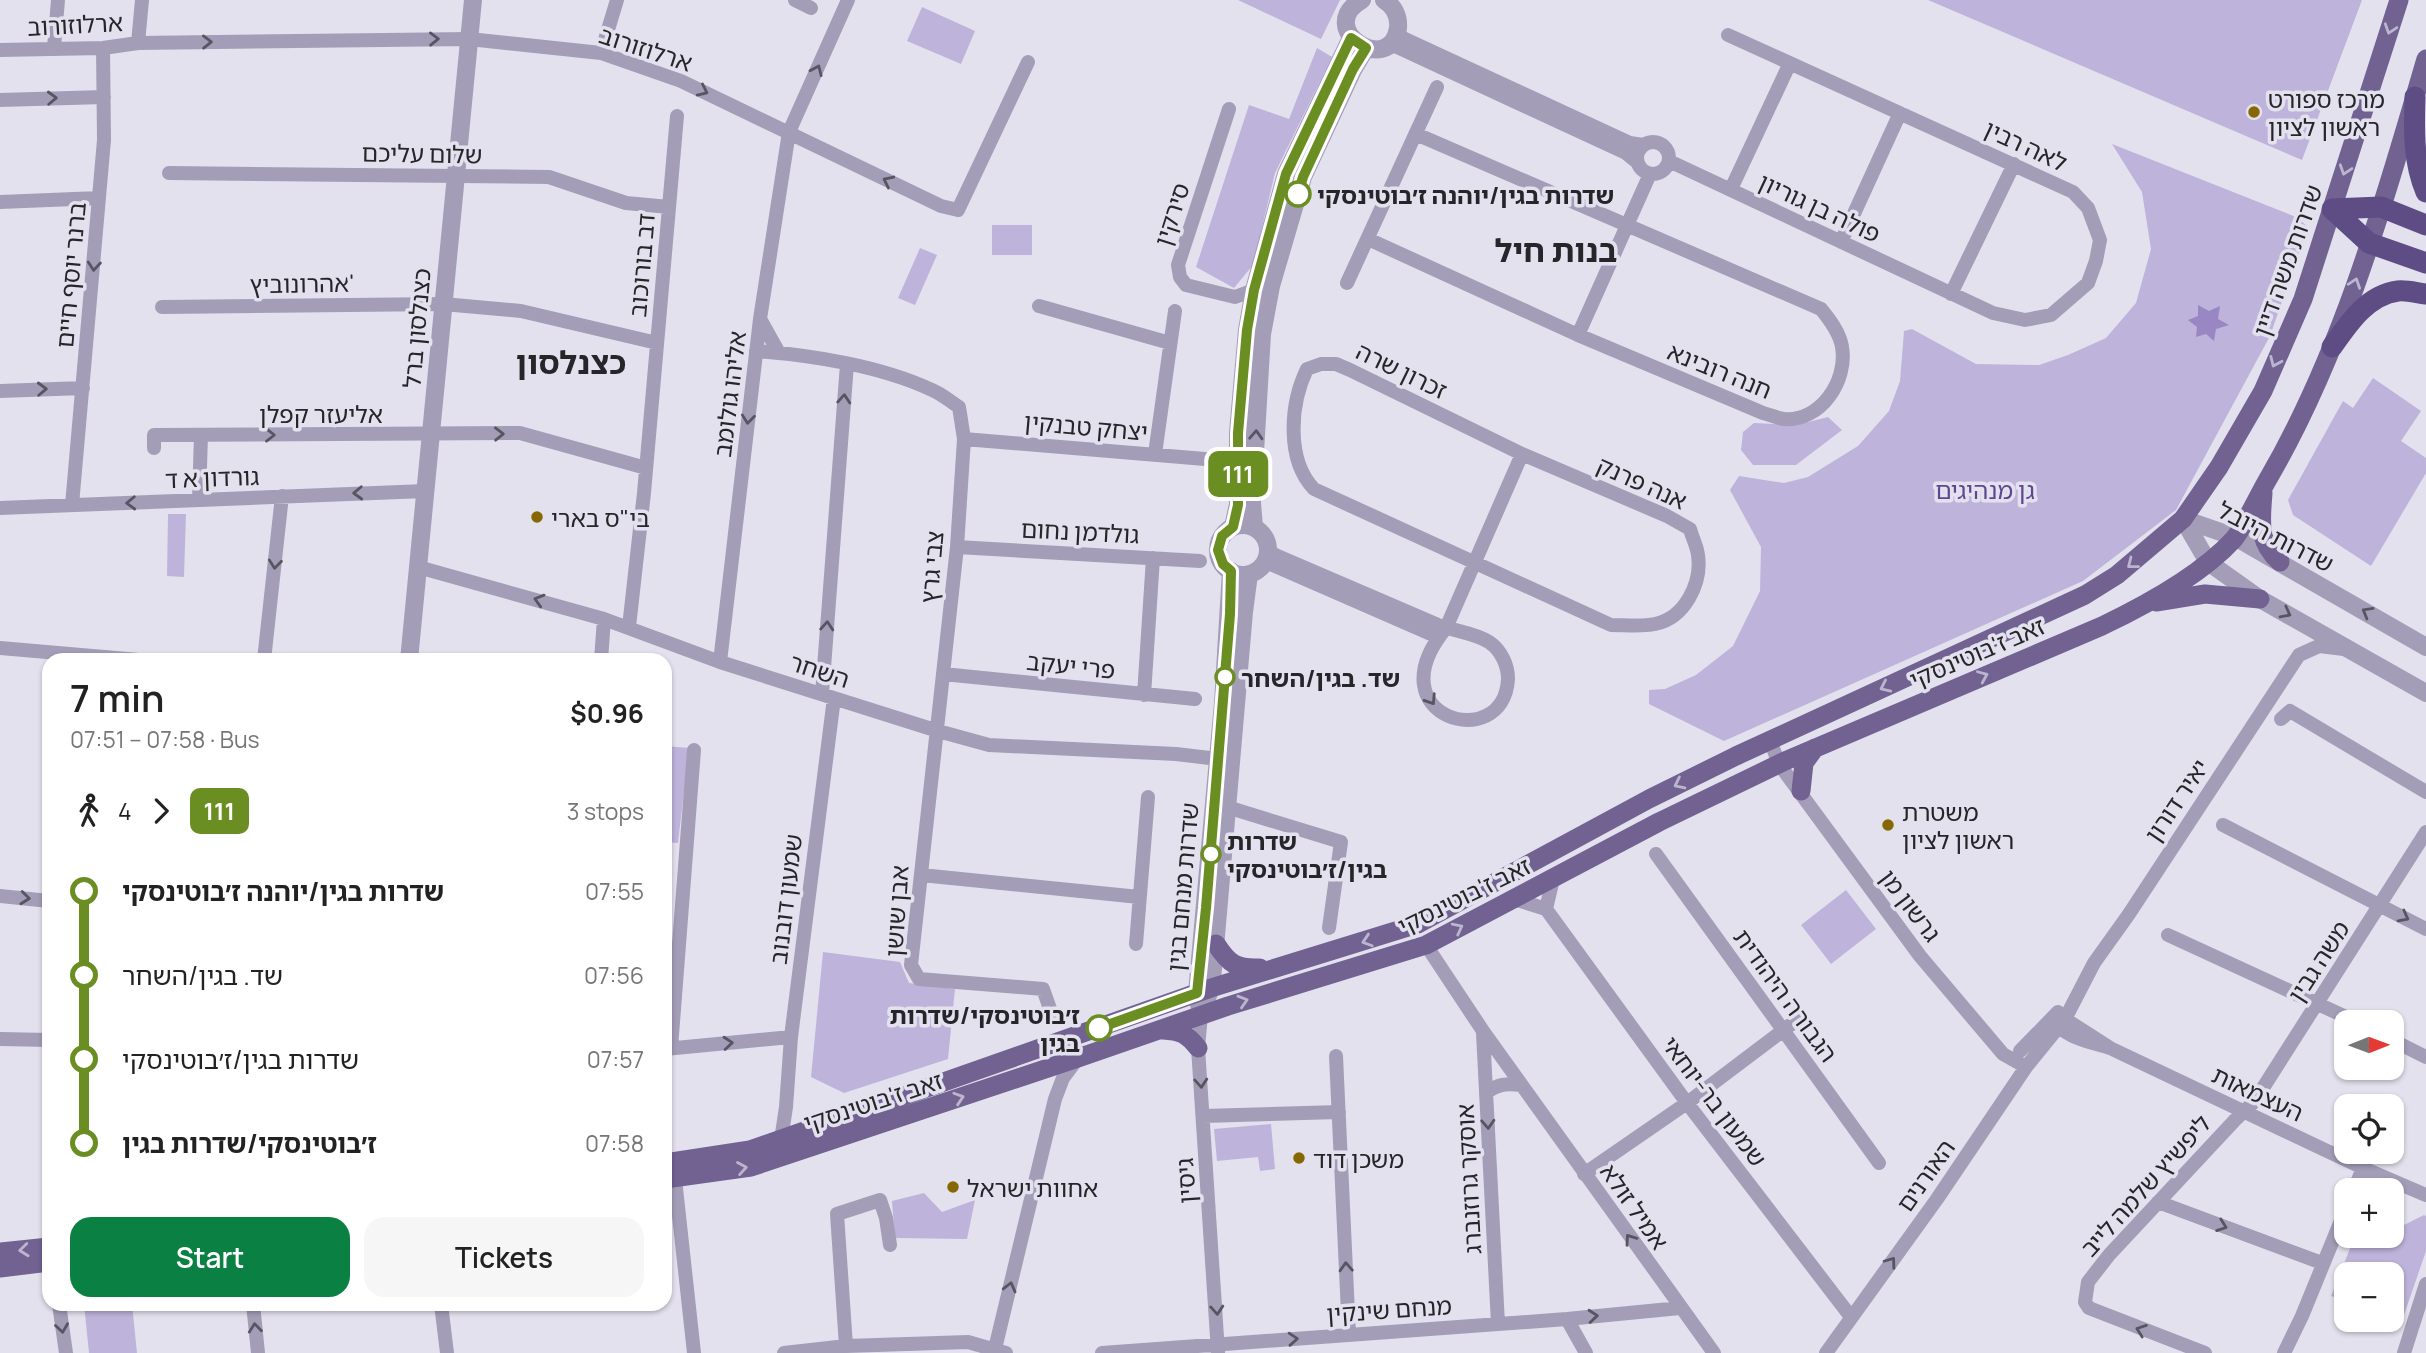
<!DOCTYPE html>
<html lang="en">
<head>
<meta charset="utf-8">
<style>
  :root { --surface:#fff; --page:#f6f6f6; --text:#222; --muted:#767676; --accent:#0b8043 }
  body { margin:0; font-family:Manrope,"Noto Sans Hebrew",sans-serif; background:var(--page); color:var(--text); height:100vh; display:flex; flex-direction:column; font-size:26px; white-space:nowrap }
  * { box-sizing:border-box; margin:0 }
  p { font-size:23px; color:var(--muted) }
  .icon { flex:none; width:38px; height:38px; fill:none; stroke:currentColor; stroke-width:2; stroke-linecap:round; stroke-linejoin:round }
  .map { position:relative; flex:1; overflow:hidden }
  .side { position:absolute; left:42px; top:653px; width:630px; height:658px; display:flex; flex-direction:column; background:var(--surface); border-radius:21px; box-shadow:0 2px 5px #0004 }
  .side>* { flex:none }
  .badge { padding:0 14px; border-radius:10px; font-size:24px; line-height:46px }
  .needle { width:46px; rotate:89deg }
  .fabs { position:absolute; left:2334px; top:1010px; display:grid; gap:14px }
  .fabs a { display:grid; place-items:center; width:70px; height:70px; border-radius:14px; background:var(--surface); box-shadow:0 2px 5px #0004; font-size:35px }
  .map>.badge { position:absolute; translate:-50% -50%; box-shadow:0 0 0 4px #fff }
  .legs { display:flex; align-items:center; gap:10px; height:77px; padding:0 28px; font-size:23px }
  .legs p { margin-inline-start:auto }
  .summary { display:flex; align-items:center; justify-content:space-between; height:119px; padding:0 28px }
  h1 { font-size:38px; font-weight:600; line-height:52px }
  .button { display:flex; gap:14px; margin-top:auto; padding:14px 28px }
  .button a { flex:1; height:80px; border-radius:21px; background:var(--accent); color:#fff; font-size:28px; font-weight:600; line-height:80px; text-align:center }
  .button a+a { background:var(--page); color:var(--text) }
  ul { padding:0 28px; list-style:none }
  li { display:flex; align-items:center; gap:24px; height:84px; font-size:26px }
  li i { display:grid; place-items:center; width:10px; height:100%; margin:0 9px; background:currentColor }
  li i::after { content:''; width:18px; height:18px; margin:-9px; border:5px solid; border-radius:50%; background:var(--surface) }
  li p { margin-inline-start:auto }
  li:first-child i { background:linear-gradient(#0000 50%,currentColor 0) }
  li:last-child i { background:linear-gradient(currentColor 50%,#0000 0) }
  .map>svg:first-child { display:block }
  .green { fill:#beb3db }
  .water { fill:#9987c3 }
  .lines { fill:none; stroke-linecap:round; stroke-linejoin:round }
  .minor { stroke:#a49db8; stroke-width:14 }
  .tertiary { stroke:#a49db8; stroke-width:18 }
  .primary { stroke:#716292; stroke-width:19 }
  .motorway { stroke:#5e4d84; stroke-width:21 }
  .oneway { stroke:#bcb5ce }
  .oneway2 { stroke:#585562 }
  .line-1-casing { stroke:#fff; stroke-width:16 }
  .line-1 { stroke:#6b8e23; stroke-width:10 }
  .poi-dot { fill:#866701; stroke:#e4e1ee; stroke-width:2.5 }
  .stop-1-dot { fill:#fff; stroke:#6b8e23; stroke-width:3.5 }
  .labels { text-anchor:middle; dominant-baseline:central; stroke-width:7; stroke-linejoin:round; paint-order:stroke }
  .street-label { font-size:24px; fill:#262529; stroke:#e4e1ee }
  .poi-label { font-size:24px; fill:#262529; stroke:#e4e1ee; text-anchor:start }
  .stop-label { font-size:24px; font-weight:bold; fill:#262529; stroke:#e4e1ee; text-anchor:start }
  .park-label { font-size:24px; fill:#604691; stroke:#e4e1ee }
  .district-label { font-size:32px; font-weight:bold; fill:#262529; stroke:#e4e1ee }
</style>
</head>
<body>
<div class="map">
<svg width="2426" height="1353" viewBox="0 0 2426 1353">
  <rect width="100%" height="100%" fill="#e4e1ee"/>
  <path class="green" d="M1238,0H1340L1321,39Z
    M1928,0H2362L2302,160Z
    M922,7L975,31L961,64L907,41Z
    M1317,48L1332,57L1275,173L1253,265L1234,288L1196,267L1249,105L1289,119Z
    M2112,144L2296,217L2308,227L2270,336L2176,510L2083,581L1724,741L1649,704V690L1665,689L1696,675L1733,646L1760,591L1761,547L1730,490L1739,476L1784,483L1808,477L1858,446L1889,411L1900,381L1904,331L1912,329L1976,364L2039,365L2068,355L2106,338L2136,303L2151,249L2142,192Z
    M992,225H1032V255H992Z
    M920,248L937,255L915,305L898,298Z
    M2373,378L2421,411L2401,441L2426,458V473L2371,566L2293,515L2288,500L2343,401L2353,408Z
    M1828,417L1842,430L1796,465H1753L1741,450L1743,432L1754,423L1796,425Z
    M168,514H186L184,577L167,576Z
    M665,746L689,748L678,843L665,842Z
    M1846,890L1876,929L1831,964L1801,925Z
    M823,952L900,962L909,983L955,989L948,1059L844,1093L811,1077Z
    M1271,1124L1275,1169L1260,1171L1258,1157L1217,1161L1214,1129Z
    M924,1193L942,1212L975,1200L967,1239L895,1238L892,1201Z
    M2424,1215L2426,1216V1251L2403,1318L2392,1315V1274H2347V1301L2331,1296L2355,1236H2392V1222L2396,1229Z
    M84,1304H132L137,1353H89Z"/>
  <path class="water" d="M2198,305L2209,311L2220,306L2218,319L2229,325L2216,329L2214,341L2206,334L2196,337L2197,327L2188,320L2198,316Z"/>
  <g class="lines">
    <path class="minor" d="M795,0L811,8
      M1397,33L1403,38L1630,143L1643,145
      M138,43L142,0
      M1388,44L1397,47L1626,153L1637,162
      M54,48L58,0
      M0,50L103,48L138,43L469,39L601,53L681,81L941,206L958,210L1028,62
      M601,53L617,0
      M0,100L104,97
      M1229,109L1178,265L1180,277L1186,285L1235,297L1254,290
      M1637 158a16 16 0 1 1 32 0a16 16 0 1 1-32 0Z
      M1669,161L1993,313L2025,320L2051,315L2088,283L2096,261L2100,240L2088,208L2073,192L1728,35
      M169,173L549,177L626,203L669,207
      M1731,189L1790,63
      M0,202L99,198
      M1368,239L1578,335L1763,413C1770,415 1777,418 1784,419C1821,422 1848,380 1842,347C1840,333 1830,320 1821,309L1416,134
      M1841,242L1900,113
      M1347,283L1437,87
      M1951,294L2014,164
      M1039,306L1170,343
      M162,307L443,304L521,311L657,343
      M760,319L779,353
      M1578,335L1650,174
      M756,351C812,355 881,366 932,390C942,394 951,402 959,407L964,439L957,547L911,965L919,979L1043,989L1054,1020
      M1321,364H1336L1350,370L1522,454L1667,516L1690,529C1692,537 1697,546 1698,555C1702,583 1685,618 1655,624C1641,627 1626,625 1611,625L1314,489C1286,460 1290,404 1307,369Z
      M0,391L83,388
      M964,439L1205,459
      M154,448V435L520,433L646,468
      M1155,454L1175,311
      M199,500L201,435
      M72,505L104,140L103,48
      M0,508L426,491
      M957,547L1200,561
      M1268,550L1275,555L1438,625C1454,631 1475,633 1489,642C1501,650 1508,665 1508,679C1504,755 1372,718 1446,628L1522,454
      M1264,563L1273,565L1438,637
      M418,567L604,619L720,662L938,731L989,745L1176,754L1218,759
      M629,627L644,493L677,116
      M0,648L139,660
      M264,660L282,496
      M601,660L604,619
      M720,662L760,319L789,132L848,0
      M943,674L1195,699
      M822,694L847,364
      M1144,695L1153,558
      M2281,719L2290,711L2426,792
      M1770,740L1779,764L1920,956L2003,1054L2026,1067
      M1227,807L1341,842L1329,928
      M2223,825L2426,929
      M1656,854L1879,1163
      M921,875L1139,897
      M0,896L49,901
      M1514,899L1546,909L1687,1103L1851,1317
      M1546,909L1553,879
      M2168,935L2357,1022
      M1136,944L1148,797
      M1426,945L1483,1031L1714,1353
      M1201,1015L1198,1048L1218,1352
      M1483,1033L1498,1324
      M0,1039L49,1040
      M2392,1040L2426,1057
      M671,1048L694,750
      M2110,1048L2065,1019H2054C2063,1038 2091,1042 2110,1048L2363,1168L2426,1195
      M665,1049L791,1037
      M2020,1051L2058,1012
      M1336,1056L1349,1335
      M1486,1093C1498,1084 1506,1083 1521,1085
      M1203,1116L1339,1112
      M781,1140L786,1107L791,1037L834,698
      M674,1170L694,1353
      M1584,1174L1687,1103L1801,1017
      M2354,1190L2363,1168
      M2158,1202L2322,1263
      M59,1304L66,1353
      M253,1304L258,1353
      M441,1304L447,1353
      M1567,1319L1586,1353
      M846,1346L837,1214L880,1200L886,1218L890,1245
      M784,1353L846,1346L968,1342L1006,1353
      M994,1353L1055,1099L1063,1078L1078,1058
      M1102,1353L1567,1319L1680,1308
      M1826,1353L1937,1199L2026,1067L2065,1019L2094,963L2129,914L2299,655L2319,646L2344,649
      M2205,1353L2089,1308L2085,1302L2088,1282L2109,1255L2235,1120L2254,1102L2426,832
      M2284,1353L2302,1316L2347,1206
      M2404,1353L2426,1284"/>
    <path class="tertiary" d="M1362,0C1313,28 1390,78 1398,28C1399,16 1394,6 1384,0
      M2183,519L2208,562L2260,599L2426,693
      M2183,519L2235,537L2426,647
      M1218 550a25 25 0 1 1 50 0a25 25 0 1 1-50 0Z
      M1233,527L1238,504V433L1247,330L1254,290L1286,174L1351,38
      M1254,527L1252,503L1262,334L1271,286L1303,177L1353,70L1366,48
      M409,660L473,0
      M1207,998L1211,988L1214,959L1244,612L1249,574
      M1201,1015L1197,993L1223,703L1231,571"/>
    <path class="primary" d="M2263,493C2261,521 2257,542 2280,562
      M2156,602L2205,594L2260,599
      M1801,791L1804,763L1815,748
      M1216,944C1229,964 1236,969 1260,968
      M1163,1030C1181,1031 1187,1034 1198,1048
      M665,1163L750,1150L1211,988L1418,924L1649,799L1736,756L2085,595L2117,575L2183,519L2219,467L2263,391L2303,299L2399,0
      M665,1179L751,1167L1078,1058L1228,1006L1426,945L1659,822L1785,761L2102,626C2146,605 2200,576 2234,539C2245,525 2258,496 2268,479C2343,350 2384,202 2426,59
      M0,1252L49,1247
      M0,1268L49,1262"/>
    <path class="motorway" d="M2415,97C2414,129 2413,162 2426,192
      M2332,209L2369,243L2426,263
      M2332,209L2381,207L2426,225
      M2332,347C2348,324 2367,295 2398,291C2407,290 2417,293 2426,294"/>
  </g>
  <defs><path id="oneway-chevron" d="M-2-3.5L2.5 0L-2 3.5" fill="none" stroke-width="1.6" stroke-linecap="round" stroke-linejoin="round" transform="scale(1.75)"/></defs>
  <g class="oneway">
    <use href="#oneway-chevron" transform="translate(2390 29) rotate(108)"/>
    <use href="#oneway-chevron" transform="translate(2345 170) rotate(108)"/>
    <use href="#oneway-chevron" transform="translate(2355 283) rotate(-71)"/>
    <use href="#oneway-chevron" transform="translate(2275 362) rotate(114)"/>
    <use href="#oneway-chevron" transform="translate(2132 564) rotate(142)"/>
    <use href="#oneway-chevron" transform="translate(1983 676) rotate(-23)"/>
    <use href="#oneway-chevron" transform="translate(1885 687) rotate(155)"/>
    <use href="#oneway-chevron" transform="translate(1679 784) rotate(154)"/>
    <use href="#oneway-chevron" transform="translate(1458 928) rotate(-27)"/>
    <use href="#oneway-chevron" transform="translate(1367 941) rotate(162)"/>
    <use href="#oneway-chevron" transform="translate(1243 1001) rotate(-17)"/>
    <use href="#oneway-chevron" transform="translate(959 1098) rotate(-18)"/>
    <use href="#oneway-chevron" transform="translate(742 1168) rotate(-10)"/>
    <use href="#oneway-chevron" transform="translate(24 1250) rotate(174)"/>
  </g>
  <g class="oneway2">
    <use href="#oneway-chevron" transform="translate(434 39) rotate(-1)"/>
    <use href="#oneway-chevron" transform="translate(207 42) rotate(-1)"/>
    <use href="#oneway-chevron" transform="translate(817 70) rotate(-66)"/>
    <use href="#oneway-chevron" transform="translate(703 91) rotate(25)"/>
    <use href="#oneway-chevron" transform="translate(52 98) rotate(-2)"/>
    <use href="#oneway-chevron" transform="translate(888 181) rotate(-154)"/>
    <use href="#oneway-chevron" transform="translate(94 266) rotate(95)"/>
    <use href="#oneway-chevron" transform="translate(42 389) rotate(-2)"/>
    <use href="#oneway-chevron" transform="translate(844 399) rotate(-86)"/>
    <use href="#oneway-chevron" transform="translate(748 419) rotate(96)"/>
    <use href="#oneway-chevron" transform="translate(499 434) rotate(-1)"/>
    <use href="#oneway-chevron" transform="translate(270 435)"/>
    <use href="#oneway-chevron" transform="translate(1256 435) rotate(-87)"/>
    <use href="#oneway-chevron" transform="translate(358 493) rotate(178)"/>
    <use href="#oneway-chevron" transform="translate(131 503) rotate(178)"/>
    <use href="#oneway-chevron" transform="translate(275 564) rotate(96)"/>
    <use href="#oneway-chevron" transform="translate(539 600) rotate(-164)"/>
    <use href="#oneway-chevron" transform="translate(2367 612) rotate(-150)"/>
    <use href="#oneway-chevron" transform="translate(2286 613) rotate(28)"/>
    <use href="#oneway-chevron" transform="translate(827 626) rotate(-86)"/>
    <use href="#oneway-chevron" transform="translate(1431 700) rotate(57)"/>
    <use href="#oneway-chevron" transform="translate(25 898) rotate(6)"/>
    <use href="#oneway-chevron" transform="translate(2404 917) rotate(28)"/>
    <use href="#oneway-chevron" transform="translate(728 1043) rotate(-5)"/>
    <use href="#oneway-chevron" transform="translate(1201 1083) rotate(86)"/>
    <use href="#oneway-chevron" transform="translate(1488 1124) rotate(87)"/>
    <use href="#oneway-chevron" transform="translate(2222 1226) rotate(20)"/>
    <use href="#oneway-chevron" transform="translate(1630 1239) rotate(-125)"/>
    <use href="#oneway-chevron" transform="translate(1891 1262) rotate(-54)"/>
    <use href="#oneway-chevron" transform="translate(1346 1267) rotate(-93)"/>
    <use href="#oneway-chevron" transform="translate(1010 1287) rotate(-76)"/>
    <use href="#oneway-chevron" transform="translate(1217 1310) rotate(86)"/>
    <use href="#oneway-chevron" transform="translate(1593 1316) rotate(-5)"/>
    <use href="#oneway-chevron" transform="translate(62 1328) rotate(82)"/>
    <use href="#oneway-chevron" transform="translate(255 1328) rotate(-96)"/>
    <use href="#oneway-chevron" transform="translate(2141 1330) rotate(-160)"/>
    <use href="#oneway-chevron" transform="translate(1293 1339) rotate(-4)"/>
  </g>
  <g class="lines">
    <defs>
      <path id="line-1" d="M1099,1028L1197,993L1206,908L1230,614L1231,571L1223,564L1218,550L1222,536L1233,527L1238,505V433L1247,330L1254,290L1286,174L1351,38L1366,48L1353,69L1303,177L1298,194"/>
    </defs>
    <use href="#line-1" class="line-1-casing"/>
    <use href="#line-1" class="line-1"/>
  </g>
  <g class="poi-dot">
    <circle cx="2254" cy="112" r="7"/>
    <circle cx="537" cy="517" r="7"/>
    <circle cx="1888" cy="825" r="7"/>
    <circle cx="1299" cy="1158" r="7"/>
    <circle cx="953" cy="1187" r="7"/>
  </g>
  <g class="stop-1-dot">
    <circle cx="1298" cy="194" r="12"/>
    <circle cx="1225" cy="677" r="9"/>
    <circle cx="1211" cy="854" r="9"/>
    <circle cx="1099" cy="1028" r="12"/>
  </g>
  <g class="labels">
    <g class="street-label">
      <text transform="translate(75 24) rotate(-3)">ארלוזורוב</text>
      <text transform="translate(646 48) rotate(18)">ארלוזורוב</text>
      <text transform="translate(2026 145) rotate(25)">לאה רבין</text>
      <text transform="translate(422 153) rotate(1)">שלום עליכם</text>
      <text transform="translate(1820 207) rotate(25)">פולה בן גוריון</text>
      <text transform="translate(1171 214) rotate(-72)">סירקין</text>
      <text transform="translate(2287 260) rotate(-70)">שדרות משה דיין</text>
      <text transform="translate(641 265) rotate(-85)">דב בורוכוב</text>
      <text transform="translate(70 275) rotate(-85)">ברנר יוסף חיים</text>
      <text transform="translate(302 283) rotate(-1)">אהרונוביץ'</text>
      <text transform="translate(416 328) rotate(-85)">כצנלסון ברל</text>
      <text transform="translate(1402 370) rotate(26)">זכרון שרה</text>
      <text transform="translate(1720 370) rotate(22)">חנה רובינא</text>
      <text transform="translate(729 394) rotate(-83)">אליהו גולומב</text>
      <text x="321" y="413">אליעזר קפלן</text>
      <text transform="translate(1086 426) rotate(5)">יצחק טבנקין</text>
      <text transform="translate(212 477) rotate(-2)">גורדון א ד</text>
      <text transform="translate(1642 482) rotate(24)">אנה פרנק</text>
      <text transform="translate(1080 531) rotate(3)">גולדמן נחום</text>
      <text transform="translate(2276 536) rotate(27)">שדרות היובל</text>
      <text transform="translate(931 567) rotate(-85)">צבי גרץ</text>
      <text transform="translate(1977 652) rotate(-23)">זאב ז'בוטינסקי</text>
      <text transform="translate(1071 665) rotate(6)">פרי יעקב</text>
      <text transform="translate(820 670) rotate(18)">השחר</text>
      <text transform="translate(2176 800) rotate(-56)">יאיר דורון</text>
      <text transform="translate(1182 887) rotate(-85)">שדרות מנחם בגין</text>
      <text transform="translate(1464 895) rotate(-26)">זאב ז'בוטינסקי</text>
      <text transform="translate(785 899) rotate(-83)">שמעון דובנוב</text>
      <text transform="translate(1911 905) rotate(53)">גרשון מן</text>
      <text transform="translate(896 911) rotate(-86)">אבן שושן</text>
      <text transform="translate(2318 961) rotate(-57)">משה גבין</text>
      <text transform="translate(1786 995) rotate(54)">הגבורה היהודית</text>
      <text transform="translate(2258 1093) rotate(25)">העצמאות</text>
      <text transform="translate(873 1101) rotate(-18)">זאב ז'בוטינסקי</text>
      <text transform="translate(1715 1101) rotate(53)">שמעון בר-יוחאי</text>
      <text transform="translate(1925 1175) rotate(-55)">האורנים</text>
      <text transform="translate(1468 1179) rotate(-93)">אוסקר גרוזנברג</text>
      <text transform="translate(1185 1181) rotate(-94)">גיסין</text>
      <text transform="translate(2145 1185) rotate(-48)">ליפשיץ שלמה לייב</text>
      <text transform="translate(1635 1206) rotate(55)">אמיל זולא</text>
      <text transform="translate(1389 1309) rotate(-4)">מנחם שינקין</text>
    </g>
    <g class="poi-label">
      <text x="2268" y="98">מרכז ספורט<tspan x="2268" dy="28">ראשון לציון</tspan></text>
      <text x="551" y="517">בי"ס בארי</text>
      <text x="1902" y="811">משטרת<tspan x="1902" dy="28">ראשון לציון</tspan></text>
      <text x="1313" y="1158">משכן דוד</text>
      <text x="967" y="1187">אחוות ישראל</text>
    </g>
    <g class="stop-label">
      <text x="1317" y="194">שדרות בגין/יוהנה ז׳בוטינסקי</text>
      <text x="1241" y="677">שד. בגין/השחר</text>
      <text x="1227" y="840">שדרות<tspan x="1227" dy="28">בגין/ז׳בוטינסקי</tspan></text>
      <text x="1080" y="1014" text-anchor="end">ז׳בוטינסקי/שדרות<tspan x="1080" dy="28">בגין</tspan></text>
    </g>
    <g class="park-label">
      <text x="1985" y="489">גן מנהיגים</text>
    </g>
    <g class="district-label">
      <text x="1556" y="250">בנות חיל</text>
      <text x="571" y="362">כצנלסון</text>
    </g>
  </g>
</svg>
<div class="fabs">
<a><svg class="needle" viewBox="-14 -14 28 28"><path d="M0-13l5 13h-10z" fill="#e53935"/><path d="M0 13l5-13h-10z" fill="#767676"/></svg></a>
<a><svg class="icon" aria-label="locate" viewBox="0 0 24 24"><circle cx="12" cy="12" r="6"/><path d="M12 2v4M12 18v4M2 12h4M18 12h4"/></svg></a>
<a>+</a>
<a>−</a>
</div>
<b class="badge" style="left:1238px;top:474px;background:#6b8e23;color:#fff">111</b>
<section class="side">
<div class="summary"><div><h1>7 min</h1><p>07:51 – 07:58 · Bus</p></div><b>$0.96</b></div>
<div class="legs"><svg class="icon" aria-label="walk" viewBox="0 0 24 24"><circle cx="13" cy="4" r="2"/><path d="M13 8l-2 6 4 7M11 14l-3 7M7 12l3-4h3l4 4"/></svg>4<svg class="icon" aria-label="forward" viewBox="0 0 24 24"><path d="M9 5l7 7-7 7"/></svg><b class="badge" style="background:#6b8e23;color:#fff">111</b><p>3 stops</p></div>
<ul>
<li><i style="color:#6b8e23"></i><b>שדרות בגין/יוהנה ז׳בוטינסקי</b><p>07:55</p></li>
<li><i style="color:#6b8e23"></i><span>שד. בגין/השחר</span><p>07:56</p></li>
<li><i style="color:#6b8e23"></i><span>שדרות בגין/ז׳בוטינסקי</span><p>07:57</p></li>
<li><i style="color:#6b8e23"></i><b>ז׳בוטינסקי/שדרות בגין</b><p>07:58</p></li>
</ul>
<div class="button"><a>Start</a><a>Tickets</a></div>
</section>
</div>
</body>
</html>
